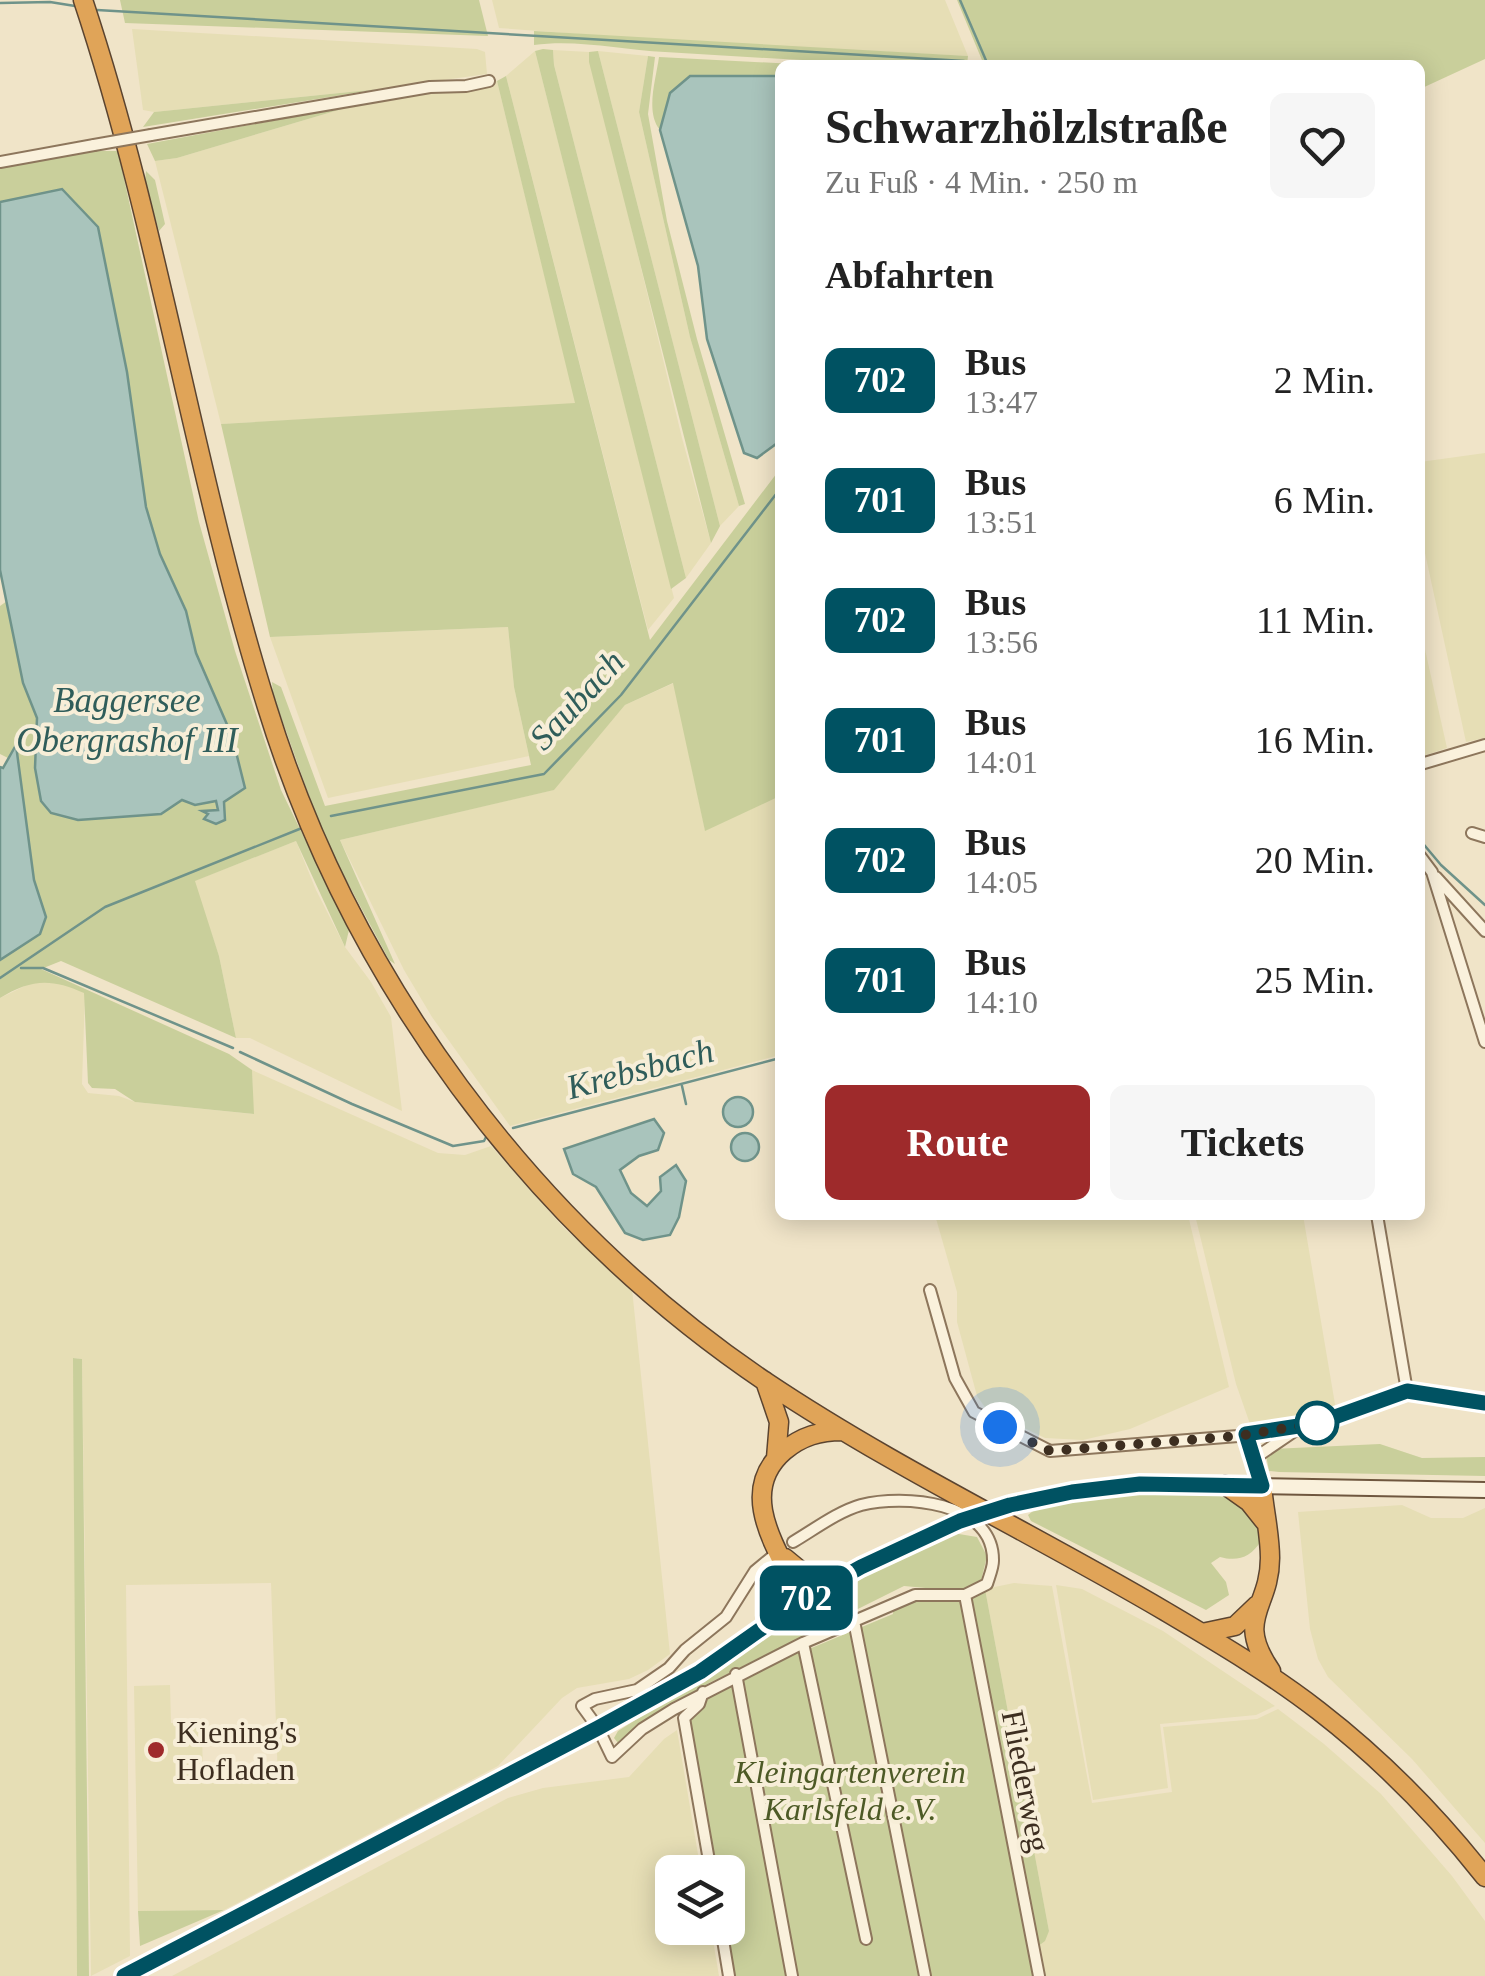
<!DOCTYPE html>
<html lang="de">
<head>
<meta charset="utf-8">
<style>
  :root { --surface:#fff; --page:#f6f6f6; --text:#222; --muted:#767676; --accent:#9e2a2b }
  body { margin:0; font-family:"Times New Roman",serif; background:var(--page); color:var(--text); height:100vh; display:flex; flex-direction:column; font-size:38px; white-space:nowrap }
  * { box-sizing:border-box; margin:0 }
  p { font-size:32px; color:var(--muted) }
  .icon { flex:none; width:55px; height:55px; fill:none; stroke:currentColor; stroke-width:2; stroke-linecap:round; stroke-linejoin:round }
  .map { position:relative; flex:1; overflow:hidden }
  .side { position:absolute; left:775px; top:60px; width:650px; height:1160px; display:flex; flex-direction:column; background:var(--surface); border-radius:15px; box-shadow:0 5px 25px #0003 }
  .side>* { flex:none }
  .badge { padding:0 20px; border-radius:15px; font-size:35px; line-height:65px }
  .controls { position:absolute; left:655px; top:1855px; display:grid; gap:20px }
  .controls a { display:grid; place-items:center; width:90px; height:90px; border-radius:15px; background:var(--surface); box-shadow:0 5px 25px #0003; font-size:50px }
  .you { position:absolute; width:50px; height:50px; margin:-25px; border:8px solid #fff; border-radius:50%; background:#1a73e8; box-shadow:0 0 0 15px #1a73e833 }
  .map>.badge { position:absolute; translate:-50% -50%; box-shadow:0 0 0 5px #fff }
  h2 { padding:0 50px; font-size:38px; line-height:90px }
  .round { display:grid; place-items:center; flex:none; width:105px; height:105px; border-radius:15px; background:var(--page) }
  .overview { display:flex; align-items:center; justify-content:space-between; height:170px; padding:0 50px }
  h1 { font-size:48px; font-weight:700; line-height:75px }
  .cta { display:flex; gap:20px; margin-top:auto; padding:20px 50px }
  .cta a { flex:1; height:115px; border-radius:15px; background:var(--accent); color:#fff; font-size:40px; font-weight:700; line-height:115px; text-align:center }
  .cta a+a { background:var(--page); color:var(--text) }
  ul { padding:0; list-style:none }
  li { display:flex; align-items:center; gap:30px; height:120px; padding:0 50px }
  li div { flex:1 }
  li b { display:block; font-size:38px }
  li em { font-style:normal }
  li .badge { min-width:110px; font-weight:700; text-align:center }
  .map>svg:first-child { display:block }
  .farmland { fill:#e6deb5 }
  .green { fill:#c9cf9b }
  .water { fill:#a9c4bc; stroke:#6f938a; stroke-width:2.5 }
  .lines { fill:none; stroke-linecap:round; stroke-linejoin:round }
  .stream { stroke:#6f938a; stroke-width:2.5 }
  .street-casing { stroke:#8d765c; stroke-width:14 }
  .secondary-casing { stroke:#6f573f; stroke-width:18 }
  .highway-casing { stroke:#5b4430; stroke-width:21 }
  .street { stroke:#faf1dc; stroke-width:10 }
  .secondary { stroke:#faf1dc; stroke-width:14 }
  .highway { stroke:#e0a458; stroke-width:18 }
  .street-bridge-casing { stroke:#8d765c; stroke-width:14; stroke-linecap:butt }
  .secondary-bridge-casing { stroke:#6f573f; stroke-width:18; stroke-linecap:butt }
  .street-bridge { stroke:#faf1dc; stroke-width:10 }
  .secondary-bridge { stroke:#faf1dc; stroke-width:14 }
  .line-casing { stroke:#fff; stroke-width:22 }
  .line { stroke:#005262; stroke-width:15 }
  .walk { stroke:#3d2e20; stroke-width:10; stroke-dasharray:0 18 }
  .stop-dot { fill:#fff; stroke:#005262; stroke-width:5 }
  .poi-dot { fill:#9e2a2b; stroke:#f7eed8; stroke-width:4 }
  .labels { text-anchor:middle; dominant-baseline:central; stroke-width:8; stroke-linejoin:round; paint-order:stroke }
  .poi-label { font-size:32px; fill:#3d2e20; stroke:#f7eed8; text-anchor:start }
  .park-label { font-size:32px; font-style:italic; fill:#4d5a26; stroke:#f7eed8 }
  .street-label { font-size:32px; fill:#3d2e20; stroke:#f7eed8 }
  .water-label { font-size:35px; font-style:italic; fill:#2f5d5a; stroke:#f7eed8 }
</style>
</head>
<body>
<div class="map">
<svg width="1485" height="1976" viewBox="0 0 1485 1976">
  <rect width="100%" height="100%" fill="#f0e4c8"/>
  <path class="farmland" d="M492,0H945L968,56L675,41L499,28Z
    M132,29L477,49L485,52L487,74L379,89L154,112L143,110Z
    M553,50L589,52L682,438L711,543L686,578L554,65Z
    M535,51L674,598L648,630L506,76Z
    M598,51L648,56L639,112L690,337L739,506L720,526Z
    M497,81L576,404L221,424L155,161L177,158L352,106L424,91L479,87Z
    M1485,453V738L1466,742L1420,530V462Z
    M508,627L514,687L529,756L328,798L270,637Z
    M1420,627L1447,748L1420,757Z
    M674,683L705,830L780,796V1055L510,1126L432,1017L404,970L340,840L553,790L625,705Z
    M296,841L316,890L345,947L371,982L391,1017L402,1111L250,1038H236L219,956L194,881Z
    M33,982H62L85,993L82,1084L88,1093L119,1096L135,1102L253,1114L252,1070L438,1153L465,1155L491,1146L564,1228L632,1289L670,1654L648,1670L629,1679L577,1688L562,1698L498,1766L224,1910L138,1911L134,1686L170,1685L171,1723L202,1724L203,1782L278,1781L271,1583L126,1585L130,1956L91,1976L82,1359L74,1358L77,1976H0V998Z
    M935,1215H1188L1229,1387L1130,1429L1083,1440L1045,1438L987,1410L977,1396L957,1322V1292Z
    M1195,1215H1303L1336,1410L1307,1419L1250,1424L1236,1384Z
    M1402,1505L1431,1518H1463L1485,1508V1843L1412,1759L1328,1677L1318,1659L1310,1629L1298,1512Z
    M1014,1583L1052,1586L1092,1803L1172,1792L1163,1727L1257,1719L1278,1709L1324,1744L1381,1794L1452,1876L1485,1921V1976H1043L1037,1947L1049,1931L985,1589Z
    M1056,1585L1082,1589L1163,1631L1275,1706L1256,1715L1160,1724L1168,1788L1093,1800Z
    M677,1730L701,1872H672V1928H711L719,1976H172L508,1798L543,1788L629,1777L664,1739Z"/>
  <path class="green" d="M120,0H479L488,36L125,23Z
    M957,0H1485V59L1420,89V65H984Z
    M534,31L968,56L967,65C866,65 765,58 665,52C622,50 577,39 534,45Z
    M543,49L553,50L554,65L686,578L671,589L535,51Z
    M598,51L720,526L711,543L589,62V52Z
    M648,56L655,57L648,114L667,221L697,339L745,504L739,506L690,337L639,112Z
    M659,57L813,65H780V76H690L670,93L660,130C645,112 656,79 659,57Z
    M506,76L650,640L780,469V796L705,831L673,683L625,705L554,790L340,840L395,964L389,960L336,861L314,810L273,694L272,682L281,687L325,806L531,765L514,687L508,627L270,637L221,424L575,403L497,81Z
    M379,89L143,127L154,112Z
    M352,106L177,158L155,161L147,144Z
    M98,151H118L199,522L235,651L281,790L349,930L345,947L296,841L195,881L219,956L236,1038L61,961L41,969L229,1054L252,1070L254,1114L135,1102L115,1089L92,1088L88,1083L84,993C51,978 31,979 0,998V960L40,934L46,917L34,880L15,747L8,758L0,754V606L7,601L23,683L37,718L35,768L41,801L51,813L78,820L161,814L183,800L195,805L216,801L219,810L205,811L208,814L205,819L216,824L223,802L232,736L196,653L186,611L160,554L146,507L127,372L62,189L0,202V167Z
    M146,171L155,180L165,224L159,231L145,182Z
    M73,1358L82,1359L89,1976H77Z
    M1380,1444L1422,1458L1485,1457V1476L1279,1472L1269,1471L1266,1455L1272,1449Z
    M1140,1494C1167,1494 1223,1489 1244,1505C1255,1513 1258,1529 1261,1541C1251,1557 1238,1562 1220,1557L1211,1563L1226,1582L1229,1595L1206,1610L1031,1521L1028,1515C1050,1495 1111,1496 1140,1494Z
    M953,1533L977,1537L987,1556L981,1581L964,1589L947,1590L904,1586L709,1683L618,1743L614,1738L618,1731L857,1580Z
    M985,1589L1049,1931L1045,1941L1037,1947L968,1596Z
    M916,1597L961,1598L963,1604L1035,1976H725L716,1928H728V1872H707L679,1716L695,1703L806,1644L809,1649L893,1614V1606Z
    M224,1910L140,1946L138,1911Z"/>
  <path class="water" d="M690,76H780V441L757,458L744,453L707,339L698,266L660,130L670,93Z
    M62,189L98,227L127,372L146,507L160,554L186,611L196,653L232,736L245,788L224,802L225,820L216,824L204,819L208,814L202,811L218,810L216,801L195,805L182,800L161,814L78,820L51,813L41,801L35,768L37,718L23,683L0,570V202Z
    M16,745L34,880L46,917L40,934L0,960V767L3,768Z
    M723 1112a15 15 0 1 1 30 0a15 15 0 1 1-30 0Z
    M654,1119L664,1133L658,1150L639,1156L620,1170L631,1193L647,1206L661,1191L660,1177L676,1165L686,1181L679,1217L670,1235L643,1240L625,1233L596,1187L573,1174L564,1149Z
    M731 1147a14 14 0 1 1 28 0a14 14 0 1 1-28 0Z"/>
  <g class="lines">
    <path class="stream" d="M960,0L988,65
      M0,3L50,2L75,6
      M97,10L964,61
      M331,816L544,774L621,695L780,489
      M1420,840L1441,865L1485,905
      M21,968H43L233,1048
      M0,978L105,907L302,828
      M240,1052L352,1104L453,1146L484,1141L486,1137
      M682,1086L686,1104
      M513,1128L780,1058"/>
    <defs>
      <path id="street" d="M151,135L430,87L466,86L489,81
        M0,162L94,145
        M1421,764L1485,745
        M1472,833L1485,837
        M1420,856L1432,872L1485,1042
        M1436,877L1485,931
        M1377,1215L1407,1391
        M930,1290L955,1378L974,1412L1050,1451L1238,1436L1301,1427L1407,1391L1485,1403
        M1246,1434L1262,1486
        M1255,1458L1296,1430
        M772,1557L755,1571L726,1617L685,1650L669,1668L637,1690L595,1699L582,1706L598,1728L612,1757L642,1729L674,1709L803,1643L915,1595H965L987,1584C989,1577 993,1568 993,1561C994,1501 903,1494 861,1505C837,1512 815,1529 793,1542
        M965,1595L1039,1976
        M854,1621L925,1976
        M803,1643L866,1939
        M736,1674L792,1976
        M703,1692L699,1704L684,1718L711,1872
        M721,1928L729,1976"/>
      <path id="secondary" d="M1010,1505L1072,1492L1140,1484L1485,1490
        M124,1976L598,1728L699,1672L802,1600L861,1567L960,1521"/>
      <path id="highway" d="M83,0C160,231 194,474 267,707C351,979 530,1223 766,1382C893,1467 1032,1533 1163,1610C1217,1642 1270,1673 1319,1711C1381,1759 1437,1816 1485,1877
        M765,1381L779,1422L776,1458
        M1225,1485L1249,1502L1265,1522
        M1262,1486C1264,1510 1270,1534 1270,1558C1270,1609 1234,1617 1271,1671
        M785,1558L802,1572L839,1579
        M802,1600C781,1554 734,1494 784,1451C802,1436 820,1431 842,1431
        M1202,1633L1235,1626L1257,1605"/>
    </defs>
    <use href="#street" class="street-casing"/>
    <use href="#secondary" class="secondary-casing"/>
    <use href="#highway" class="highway-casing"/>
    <use href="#street" class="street"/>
    <use href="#secondary" class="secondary"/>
    <use href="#highway" class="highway"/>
    <defs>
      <path id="street-bridge" d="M94,145L151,135"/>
      <path id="secondary-bridge" d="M960,1521L1010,1505"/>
    </defs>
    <use href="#street-bridge" class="street-bridge-casing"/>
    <use href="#secondary-bridge" class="secondary-bridge-casing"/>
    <use href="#street-bridge" class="street-bridge"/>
    <use href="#secondary-bridge" class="secondary-bridge"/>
  </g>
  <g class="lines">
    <defs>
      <path id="line" d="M124,1976L598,1728L700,1672L802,1600L861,1567L960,1521L1010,1505L1072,1492L1140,1484L1262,1486L1246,1434L1318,1423L1407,1391L1485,1403"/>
    </defs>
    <use href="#line" class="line-casing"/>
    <use href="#line" class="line"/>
    <path class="walk" d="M1000,1427L1050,1451L1238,1436L1317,1423"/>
  </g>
  <circle class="stop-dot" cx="1317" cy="1423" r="20"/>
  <circle class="poi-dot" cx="156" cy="1750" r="10"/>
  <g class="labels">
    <g class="poi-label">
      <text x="176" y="1732">Kiening's<tspan x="176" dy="37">Hofladen</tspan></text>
    </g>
    <g class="park-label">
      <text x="850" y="1772">Kleingartenverein<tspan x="850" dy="37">Karlsfeld e.V.</tspan></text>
    </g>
    <g class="street-label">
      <text transform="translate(1026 1781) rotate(79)">Fliederweg</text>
    </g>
    <g class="water-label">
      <text x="127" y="700">Baggersee<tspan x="127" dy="40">Obergrashof III</tspan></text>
      <text transform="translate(577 700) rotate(-47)">Saubach</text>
      <text transform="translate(640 1069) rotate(-15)">Krebsbach</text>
    </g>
  </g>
</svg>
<div class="controls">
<a><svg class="icon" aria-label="layers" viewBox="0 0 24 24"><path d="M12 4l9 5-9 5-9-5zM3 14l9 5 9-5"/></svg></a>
</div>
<div class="you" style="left:1000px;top:1427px"></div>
<b class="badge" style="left:806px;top:1598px;background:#005262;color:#fff">702</b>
<section class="side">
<div class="overview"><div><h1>Schwarzhölzlstraße</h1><p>Zu Fuß · 4 Min. · 250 m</p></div><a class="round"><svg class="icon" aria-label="heart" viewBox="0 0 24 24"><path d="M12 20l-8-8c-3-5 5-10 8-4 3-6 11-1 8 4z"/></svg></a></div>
<h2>Abfahrten</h2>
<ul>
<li><span class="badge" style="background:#005262;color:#fff">702</span><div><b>Bus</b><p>13:47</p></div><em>2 Min.</em></li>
<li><span class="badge" style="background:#005262;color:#fff">701</span><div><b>Bus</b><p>13:51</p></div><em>6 Min.</em></li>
<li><span class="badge" style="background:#005262;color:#fff">702</span><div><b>Bus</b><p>13:56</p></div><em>11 Min.</em></li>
<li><span class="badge" style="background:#005262;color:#fff">701</span><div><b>Bus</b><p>14:01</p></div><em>16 Min.</em></li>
<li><span class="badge" style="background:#005262;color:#fff">702</span><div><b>Bus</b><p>14:05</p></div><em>20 Min.</em></li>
<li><span class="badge" style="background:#005262;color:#fff">701</span><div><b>Bus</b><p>14:10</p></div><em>25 Min.</em></li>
</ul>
<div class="cta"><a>Route</a><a>Tickets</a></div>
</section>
</div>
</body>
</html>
